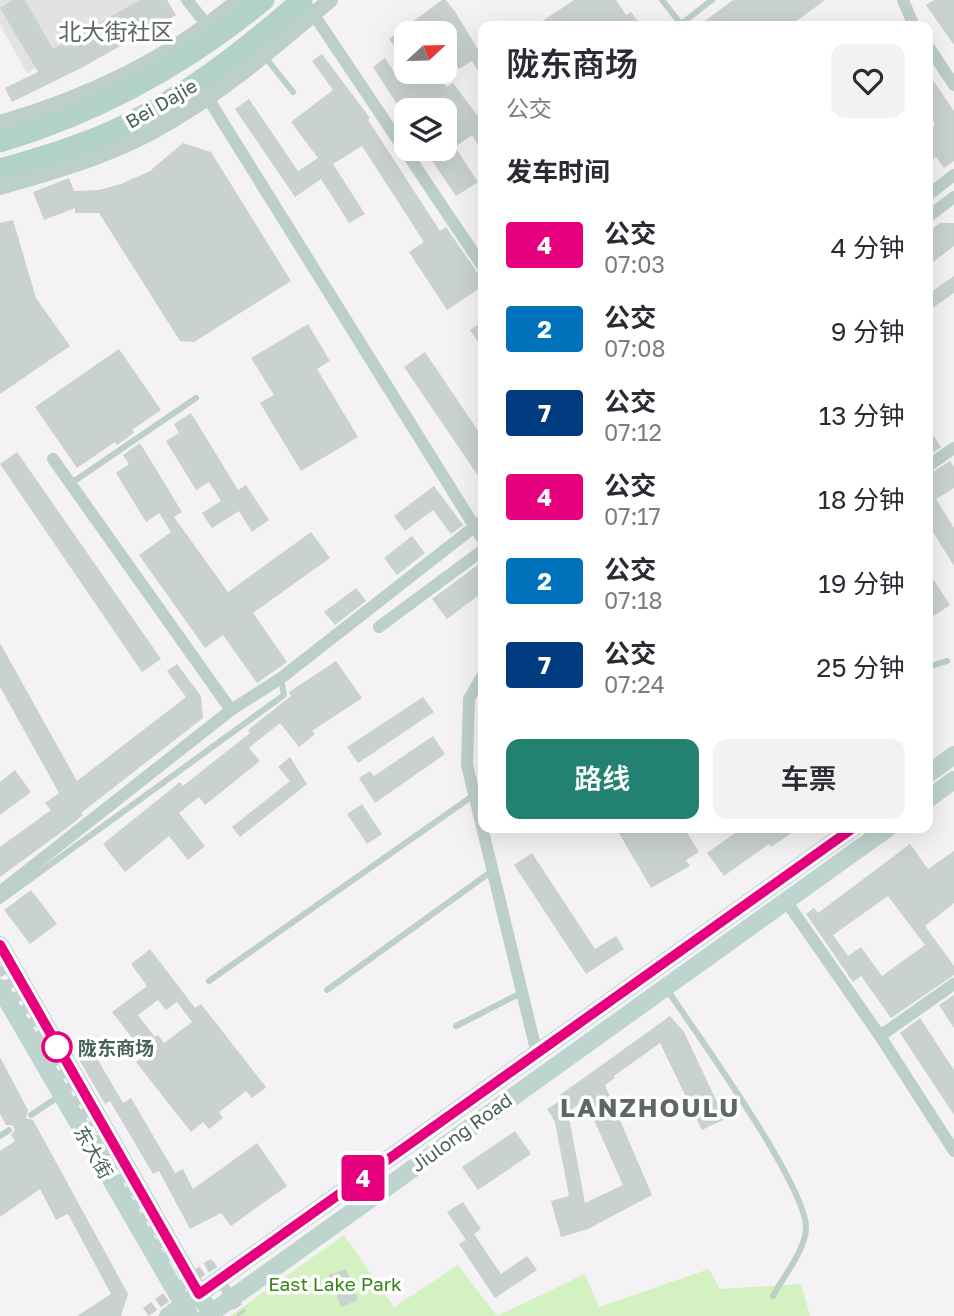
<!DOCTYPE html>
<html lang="zh">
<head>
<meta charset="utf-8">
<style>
  :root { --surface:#fff; --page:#f2f2f3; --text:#2b2b33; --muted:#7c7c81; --accent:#228171 }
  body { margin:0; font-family:"Golos Text","Noto Sans SC",sans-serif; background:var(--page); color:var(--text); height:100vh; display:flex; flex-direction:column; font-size:26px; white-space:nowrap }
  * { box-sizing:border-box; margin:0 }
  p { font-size:23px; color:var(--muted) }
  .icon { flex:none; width:38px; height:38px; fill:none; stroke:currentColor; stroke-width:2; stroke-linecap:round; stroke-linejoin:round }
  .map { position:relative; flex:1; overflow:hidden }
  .panel { position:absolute; left:478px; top:21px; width:455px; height:812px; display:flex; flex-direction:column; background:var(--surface); border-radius:14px; box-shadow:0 7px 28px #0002 }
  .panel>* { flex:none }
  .badge { padding:0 14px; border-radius:5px; font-size:24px; line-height:46px }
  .needle { width:46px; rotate:68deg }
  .fabs { position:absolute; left:394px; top:21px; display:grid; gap:14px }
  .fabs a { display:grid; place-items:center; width:63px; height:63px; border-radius:14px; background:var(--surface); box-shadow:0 7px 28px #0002; font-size:35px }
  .map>.badge { position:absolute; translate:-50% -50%; box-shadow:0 0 0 4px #fff }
  h2 { padding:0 28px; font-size:26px; line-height:63px }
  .round { display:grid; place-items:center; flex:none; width:74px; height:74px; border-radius:14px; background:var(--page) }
  .headline { display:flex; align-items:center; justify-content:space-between; height:119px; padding:0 28px }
  h1 { font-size:33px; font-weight:600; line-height:52px }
  .primary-button { display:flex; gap:14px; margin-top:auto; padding:14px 28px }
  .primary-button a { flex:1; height:80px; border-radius:14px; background:var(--accent); color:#fff; font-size:28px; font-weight:600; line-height:80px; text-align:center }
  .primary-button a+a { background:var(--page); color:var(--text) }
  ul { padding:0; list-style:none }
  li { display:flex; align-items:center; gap:21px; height:84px; padding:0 28px }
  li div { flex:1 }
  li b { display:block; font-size:26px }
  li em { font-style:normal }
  li .badge { min-width:77px; font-weight:700; text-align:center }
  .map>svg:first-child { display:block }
  .education { fill:#e2e1e3 }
  .green { fill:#d4f1c1 }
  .building { fill:#c9d1d1; fill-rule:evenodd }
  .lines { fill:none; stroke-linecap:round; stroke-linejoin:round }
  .pedestrian-tunnel { stroke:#c9cecd; stroke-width:10; stroke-dasharray:10 5; stroke-linecap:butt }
  .service { stroke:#bdcfc9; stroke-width:6 }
  .minor { stroke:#bdcfc9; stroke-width:12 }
  .tertiary { stroke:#bdcfc9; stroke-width:16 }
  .secondary { stroke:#bed4ce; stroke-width:18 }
  .primary { stroke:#b2d1c8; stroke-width:21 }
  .line-casing { stroke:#fff; stroke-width:16 }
  .line { stroke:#e6007e; stroke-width:10 }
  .stop-dot { fill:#fff; stroke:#e6007e; stroke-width:3.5 }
  .labels { text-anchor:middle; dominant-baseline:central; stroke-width:7; stroke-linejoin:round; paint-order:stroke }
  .street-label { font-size:19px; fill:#496159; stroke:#fff }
  .stop-label { font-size:19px; font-weight:bold; fill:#496159; stroke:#fff; text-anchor:start }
  .park-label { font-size:19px; fill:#358615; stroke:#fff }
  .quarter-label { font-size:23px; fill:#5e6765; stroke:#fff }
  .district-label { font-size:26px; font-weight:bold; letter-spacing:2px; fill:#5e6765; stroke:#fff }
</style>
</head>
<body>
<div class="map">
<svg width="954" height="1316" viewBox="0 0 954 1316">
  <rect width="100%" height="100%" fill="#f4f2f4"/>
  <path class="education" d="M0,0H164L27,73L0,25Z"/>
  <path class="green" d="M344,1235L394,1307L458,1265L497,1316L585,1274L599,1307L709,1269L720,1289L801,1284L810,1316H230Z"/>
  <path class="building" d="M12,0H25L53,49L140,0H167L176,15L81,68L12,102L5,88L38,72L0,8Z
    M442,0H446L456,13L483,58V79L472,61L459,69L444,45V33H406V62L389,39Z
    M574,0H616L626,15L631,12L642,26H535Z
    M733,0H825L790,26H698Z
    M934,0H954V45L926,5Z
    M322,54L370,118L368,120L440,231L446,227L483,281V286L447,310L409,252L424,242L362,146L333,164L365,214L349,223L321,179L295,197L235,109L249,99L298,171L318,158L291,122L333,90L312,61Z
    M385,58L399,80L410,72L414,77L422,72H437L447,87L453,83L483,123V153L472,135L455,147L478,182L456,196L424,149H444V110H401L373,67Z
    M928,73L954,111V161L944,168L936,157L928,163V130L935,124L928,113Z
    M183,143L211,152L291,281L194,342L180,341L99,213H75V208L44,220L33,192L69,178L74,191L99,190L121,184L150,171Z
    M13,220L36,298L70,346L0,394V223Z
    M940,223H954V246L928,266V232Z
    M954,276V293L928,311V294Z
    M483,321V349L470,330Z
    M308,324L330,361L317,369L358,437L301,471L260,403L274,395L251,358Z
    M119,349L161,410L132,430L134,433L117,445L115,442L77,468L35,407Z
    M425,352L483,438V483L404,367Z
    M191,413L238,490L246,485L269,520L252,532L239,511L212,528L202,513L221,501L209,482L196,490L166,441L179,433L174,424Z
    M928,427L941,447L928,456Z
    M140,443L182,512L174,517L228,592L311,532L330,558L253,613L287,662L257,683L223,635L205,648L139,555L171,532L159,513L146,522L116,473L129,464L123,455Z
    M17,452L161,659L142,672L0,464Z
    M950,461L954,467V488L936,499L954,528V566L928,524V475Z
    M434,486L463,525L451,534L433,510L405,531L394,516Z
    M412,536L425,553L397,575L384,558Z
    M483,561V592L447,619L432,599Z
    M928,571L950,605L932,617L928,609Z
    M356,588L366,601L335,625L324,612Z
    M0,643L77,781L186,697L167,671L177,664L201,696L203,718L81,813L83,815L63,831L0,877V847L51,810L45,803L59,793L0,687Z
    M336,661L362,698L312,731L315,734L299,747L280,723L249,748L260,761L205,805L199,797L179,813L205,846L188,860L169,836L125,872L103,844L180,782L183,786L250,733L248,730L291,696L289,692Z
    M423,697L434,712L358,763L347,747Z
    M433,736L445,754L375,803L359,778L370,771L374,776Z
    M290,757L307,784L240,837L232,827L290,781L278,767Z
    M15,770L31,792L0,815V782Z
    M362,804L382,834L367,844L347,814Z
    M616,828H684L699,852L686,860L690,866L651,888Z
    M742,828H799L771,847L769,844L724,876L707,853Z
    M910,844L928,869L954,851V903L925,926L954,966V975L891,1018L861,976L853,982L806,914L814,908L818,913ZM888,896L925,945L882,976L861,947L848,956L833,935Z
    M532,853L595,949L616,936L624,949L586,974L514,865Z
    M31,890L57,924L30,944L4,910Z
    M150,949L195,1008L201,1004L266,1087L252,1098L246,1091L219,1112L223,1118L209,1129L203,1122L191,1132L136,1062L149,1053L136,1037L133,1039L112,1012L147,986L131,964ZM158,1000L166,1010L177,1002L192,1022L164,1043L158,1035L155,1037L138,1015Z
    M954,995V1028L939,1005Z
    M670,1016L684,1032L725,1119L702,1130L660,1043L614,1076L615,1078L605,1085L652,1195L588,1229L561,1237L551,1201L569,1196L555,1122L547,1109L563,1099L560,1095ZM585,1100L623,1185L585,1203L568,1112Z
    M920,1018L954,1070V1115L900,1033Z
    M91,1048L123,1103L131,1098L175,1173L183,1169L193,1189L257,1143L287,1186L231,1226L221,1213L190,1229L159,1171L153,1174L110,1101L105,1104L77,1056Z
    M0,1057L28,1110L26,1118L33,1120L128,1294L121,1316H77L111,1294L68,1214L56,1220L40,1189L0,1217V1151L15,1141L11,1135L15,1130L12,1125H6L0,1114Z
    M515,1131L531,1154L478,1190L462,1167Z
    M463,1202L481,1229L474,1234L501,1274L527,1256L537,1270L495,1298L459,1244L466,1240L447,1212Z
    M346,1269L358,1300L341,1307L329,1275Z"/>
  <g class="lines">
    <path class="pedestrian-tunnel" d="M0,966L171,1262
      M146,1312L210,1265L242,1314"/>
    <path class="service" d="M662,0L681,24L712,0
      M265,57L293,92
      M70,484L196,398
      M928,667L947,661
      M0,901L284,695L281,678
      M209,981L474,795
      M666,988C694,1030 808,1187 806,1229C805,1250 783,1277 773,1296
      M327,990L492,871
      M456,1026L521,993
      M31,1115L61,1095
      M0,1136L9,1130"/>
    <path class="minor" d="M187,0L211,30
      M903,0L914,26
      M310,9L483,267
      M928,46L954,85
      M204,92L483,540
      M928,195L954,175
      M928,217L954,197
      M53,459L231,710
      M928,466L954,448
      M379,627L483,550
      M483,675L469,699L467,765L537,1054
      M0,892L231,710L281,678L483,520
      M786,901L880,1036L954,1151
      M880,1036L954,984"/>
    <path class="tertiary" d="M0,123C86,98 170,59 239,0
      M0,187C51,172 103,158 150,133C217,97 273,49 330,0"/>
    <path class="secondary" d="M928,774L954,755
      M928,799L954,780
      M0,945L205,1304
      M0,988L190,1316
      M168,1316L853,828
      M207,1316L888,828"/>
    <path class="primary" d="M0,142C99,112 184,66 264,0
      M0,169C38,158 76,147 112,131C183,99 243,51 302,0"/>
  </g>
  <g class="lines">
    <defs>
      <path id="line" d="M0,945L199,1294L853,828"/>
    </defs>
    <use href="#line" class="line-casing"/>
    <use href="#line" class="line"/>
  </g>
  <circle class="stop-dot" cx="57" cy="1047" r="14"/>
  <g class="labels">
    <g class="street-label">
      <text transform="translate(161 103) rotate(-30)">Bei Dajie</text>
      <text transform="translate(461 1132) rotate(-36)">Jiulong Road</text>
      <text transform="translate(94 1152) rotate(60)">东大街</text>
    </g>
    <g class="stop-label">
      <text x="78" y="1047">陇东商场</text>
    </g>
    <g class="park-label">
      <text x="335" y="1283">East Lake Park</text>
    </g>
    <g class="quarter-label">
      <text x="116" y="31">北大街社区</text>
    </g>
    <g class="district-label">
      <text x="650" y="1107">LANZHOULU</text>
    </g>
  </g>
</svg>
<div class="fabs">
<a><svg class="needle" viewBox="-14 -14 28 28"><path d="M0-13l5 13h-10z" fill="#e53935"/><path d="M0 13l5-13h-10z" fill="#7c7c81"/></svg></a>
<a><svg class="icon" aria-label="layers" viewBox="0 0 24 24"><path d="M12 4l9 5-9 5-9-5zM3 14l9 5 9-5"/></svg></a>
</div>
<b class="badge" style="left:363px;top:1178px;background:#e6007e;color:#fff">4</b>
<section class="panel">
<div class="headline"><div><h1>陇东商场</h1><p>公交</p></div><a class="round"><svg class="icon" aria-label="heart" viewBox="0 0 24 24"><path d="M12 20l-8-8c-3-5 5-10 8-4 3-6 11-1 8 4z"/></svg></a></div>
<h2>发车时间</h2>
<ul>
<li><span class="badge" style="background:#e6007e;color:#fff">4</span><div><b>公交</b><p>07:03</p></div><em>4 分钟</em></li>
<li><span class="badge" style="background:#0072bc;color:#fff">2</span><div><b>公交</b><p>07:08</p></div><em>9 分钟</em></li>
<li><span class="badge" style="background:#003b80;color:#fff">7</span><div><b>公交</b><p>07:12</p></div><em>13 分钟</em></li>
<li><span class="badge" style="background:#e6007e;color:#fff">4</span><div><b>公交</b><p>07:17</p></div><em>18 分钟</em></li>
<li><span class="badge" style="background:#0072bc;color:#fff">2</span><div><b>公交</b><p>07:18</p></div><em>19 分钟</em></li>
<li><span class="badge" style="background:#003b80;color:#fff">7</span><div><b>公交</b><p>07:24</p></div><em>25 分钟</em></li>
</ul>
<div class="primary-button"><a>路线</a><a>车票</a></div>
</section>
</div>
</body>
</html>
